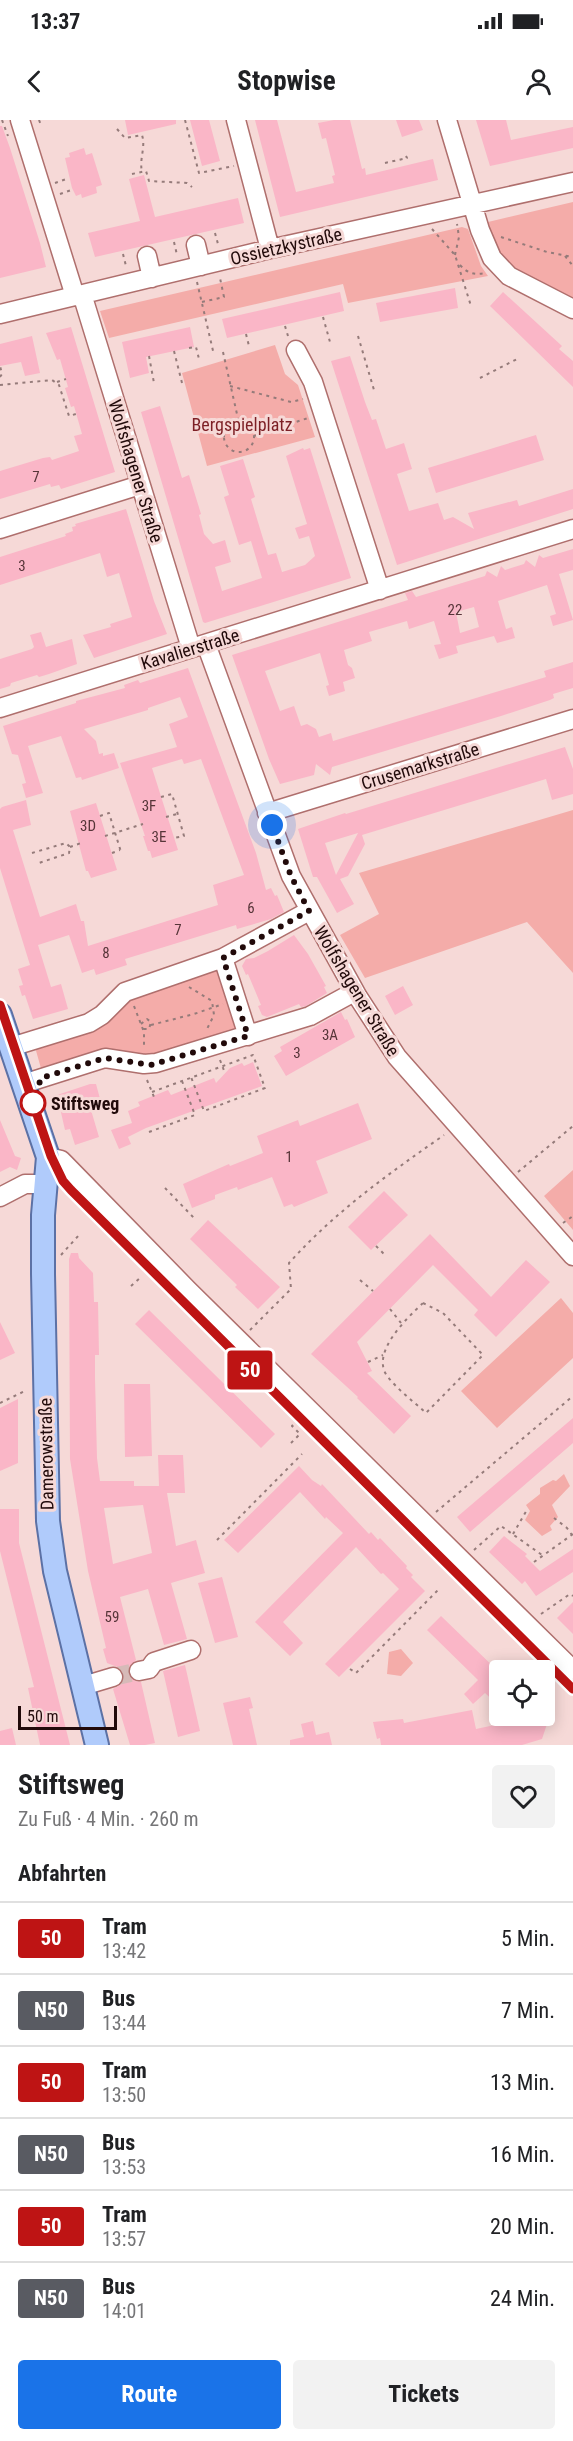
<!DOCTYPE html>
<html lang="de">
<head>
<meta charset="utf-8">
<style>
  :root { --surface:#fff; --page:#f2f2f2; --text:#202124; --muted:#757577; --line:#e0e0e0; --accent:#1a73e8 }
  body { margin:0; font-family:"Roboto Condensed",sans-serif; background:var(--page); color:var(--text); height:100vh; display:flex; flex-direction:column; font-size:22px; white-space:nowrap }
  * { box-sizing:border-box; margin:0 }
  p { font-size:20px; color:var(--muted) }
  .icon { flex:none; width:33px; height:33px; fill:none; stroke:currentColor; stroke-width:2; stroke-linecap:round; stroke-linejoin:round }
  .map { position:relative; height:1625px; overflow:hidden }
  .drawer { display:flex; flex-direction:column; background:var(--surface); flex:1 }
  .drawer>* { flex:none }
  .badge { padding:0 12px; border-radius:4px; font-size:21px; line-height:39px }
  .controls { position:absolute; left:489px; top:1540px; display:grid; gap:12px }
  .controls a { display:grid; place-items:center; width:66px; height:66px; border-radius:6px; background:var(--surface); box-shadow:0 3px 15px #0003; font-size:30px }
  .scale { position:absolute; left:18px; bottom:15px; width:99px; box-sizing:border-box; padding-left:6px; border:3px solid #210a0a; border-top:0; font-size:16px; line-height:21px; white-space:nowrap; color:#210a0a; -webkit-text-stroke:4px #f6d9d7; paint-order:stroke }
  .you { position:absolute; width:30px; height:30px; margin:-15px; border:4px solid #fff; border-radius:50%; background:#1a73e8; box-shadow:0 0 0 9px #1a73e833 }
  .map>.badge { position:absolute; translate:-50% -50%; box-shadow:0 0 0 3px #fff }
  h2 { padding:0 18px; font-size:22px; line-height:54px }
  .round { display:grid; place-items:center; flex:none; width:63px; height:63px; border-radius:6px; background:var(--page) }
  .summary { display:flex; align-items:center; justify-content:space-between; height:102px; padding:0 18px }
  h1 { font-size:28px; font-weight:700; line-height:45px }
  .cta { display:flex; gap:12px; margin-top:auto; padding:12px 18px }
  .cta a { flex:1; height:69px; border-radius:6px; background:var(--accent); color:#fff; font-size:24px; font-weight:700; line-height:69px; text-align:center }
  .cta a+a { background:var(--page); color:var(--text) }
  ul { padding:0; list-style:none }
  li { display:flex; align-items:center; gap:18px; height:72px; padding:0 18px; border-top:2px solid var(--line) }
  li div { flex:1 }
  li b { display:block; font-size:22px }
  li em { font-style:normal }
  li .badge { min-width:66px; font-weight:700; text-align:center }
  .status { display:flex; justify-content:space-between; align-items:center; height:42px; padding:0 30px; background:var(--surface); direction:ltr }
  .status svg { height:16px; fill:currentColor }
  header { display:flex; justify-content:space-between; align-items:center; height:78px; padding:0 18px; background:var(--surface); font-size:27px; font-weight:700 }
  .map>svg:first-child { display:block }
  .green { fill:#f4aca9 }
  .building { fill:#fab6c7; fill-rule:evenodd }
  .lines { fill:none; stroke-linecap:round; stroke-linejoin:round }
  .minor-tunnel { stroke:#d6bab8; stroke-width:18; stroke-dasharray:18 9; stroke-linecap:butt }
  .minor-casing { stroke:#af6f6d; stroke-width:21 }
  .major-casing { stroke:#5c71a5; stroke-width:26 }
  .path { stroke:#957b7a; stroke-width:2; stroke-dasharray:3 4.5; stroke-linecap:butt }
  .minor { stroke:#fff; stroke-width:18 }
  .major { stroke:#b0cbfb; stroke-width:22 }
  .tram { stroke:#8e7473; stroke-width:1.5 }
  .line-casing { stroke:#fff; stroke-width:14 }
  .line { stroke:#be1414; stroke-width:9 }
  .walk { stroke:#210a0a; stroke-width:6; stroke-dasharray:0 10.8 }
  .stop-dot { fill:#fff; stroke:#be1414; stroke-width:3 }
  .labels { text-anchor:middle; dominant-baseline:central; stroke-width:6; stroke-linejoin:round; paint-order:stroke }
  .number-label { font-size:15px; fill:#573539 }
  .street-label { font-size:18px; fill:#210a0a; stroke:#f6d9d7 }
  .park-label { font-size:18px; fill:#7d1f25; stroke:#f6d9d7 }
  .stop-label { font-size:18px; font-weight:bold; fill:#210a0a; stroke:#f6d9d7; text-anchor:start }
</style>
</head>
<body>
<div class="status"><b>13:37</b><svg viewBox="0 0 49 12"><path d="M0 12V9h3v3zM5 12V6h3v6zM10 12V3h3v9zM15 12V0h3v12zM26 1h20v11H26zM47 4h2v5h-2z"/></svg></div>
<header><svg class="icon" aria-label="back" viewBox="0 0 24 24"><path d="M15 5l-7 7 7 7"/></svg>Stopwise<svg class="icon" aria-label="person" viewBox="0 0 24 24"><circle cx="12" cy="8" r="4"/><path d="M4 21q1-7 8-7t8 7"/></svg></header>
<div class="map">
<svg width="573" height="1625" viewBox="0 0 573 1625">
  <rect width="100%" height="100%" fill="#f6d9d7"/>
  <path class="green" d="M573,82V183L510,148L497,130L488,102Z
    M462,107L468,109L481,146L488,156L348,183L343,164L109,218L100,191Z
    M275,225L285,254L298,265L315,317L207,346L182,253Z
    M573,690V853L527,802L365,858L340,815L379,794L359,753Z
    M218,846L240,912L154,939L42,952L35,927L125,880Z
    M573,1050V1110L544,1076Z
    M561,1178L573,1193V1238L497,1308L461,1271Z
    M564,1354L570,1366L552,1385L558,1397L550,1406L552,1410L542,1416L525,1400L530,1391L526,1385L540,1374V1368L553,1360L556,1361Z
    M401,1529L413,1543L401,1556L387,1554L389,1532Z"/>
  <path class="building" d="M125,0H176V4L128,15Z
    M190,0H209L220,41L202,46Z
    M255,0H277L296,72L334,63L332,56L335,55L326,18L322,19L318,3L334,0H350L362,49L365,48L366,55L433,39L438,60L280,97Z
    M396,0H419L423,10L402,17Z
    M476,0H506L511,20L573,7V28L490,46Z
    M0,6H2L10,28L40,123L46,147L0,158Z
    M84,28L86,35L92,33L102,65L96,67L97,73L82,78L81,74L76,76L72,68L65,38L70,37L69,33Z
    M144,55L155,97L238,78L244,103L95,137L88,113L140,101L129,59Z
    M455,168L458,188L380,202L376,183Z
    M340,172L344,191L227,218L222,199Z
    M503,172L562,226L559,229L573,241V267L490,186Z
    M71,207L115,352L61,369L59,365L51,367L50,364L0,379V351L43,338L50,337L52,340L79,331L74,316L82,314L74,286L71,287L65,268L68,267L60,239L57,240L46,213Z
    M190,207L194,227L146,237L149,253L130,258L122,222Z
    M32,216L40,253L25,256L21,242L0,246V224Z
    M350,236L365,282L372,300L376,299L386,329L404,323L412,349L397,354L409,391L438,383L444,400L453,397L474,409L468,393L517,380L519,386L573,369V389L397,445L331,241Z
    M160,286L182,358L189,355L201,394L199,395L204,414L213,424L225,420L231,442L215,447L222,471L262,458L251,421L239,425L224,377L229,375L220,346L243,339L255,377L251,379L268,435L276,433L282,452L305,445L315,436L309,416L299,419L295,408L307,404L286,336L303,328L304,330L310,328L351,458L205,503L203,502L141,292Z
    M536,315L544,340L436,373L428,348Z
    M126,389L154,481L167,514L94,538L83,515L111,507L110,504L132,497L119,453L107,457L100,433L0,465V437L66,416L65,414L73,411L72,407L76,406L75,404Z
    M573,429V450L559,454L573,500L553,506L550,496L556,494L547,465L498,481L506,509L512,507L515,518L497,523L494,516L456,526L458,533L439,539L434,525L441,524L434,501L409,509L407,501L369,512L372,521L344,530L348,545L352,548L355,558L343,562L345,571L329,576L326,566L329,565L320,533L265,551L280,591L294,586L301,606L307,604L316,609L319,617L331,613L333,621L546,557L544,551L573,542V568L553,574L554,578L550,580L501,596L332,647L330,655L316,644L314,655L280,664L269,639L232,535L408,480L405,473L412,471L416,477L485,456L487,451L497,457L501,446L505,450L524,444L526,440L535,447L539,435L543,438ZM474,487L479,507L460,513L456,492Z
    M41,512L46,527L72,519L77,544L49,554L39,557L37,555L11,563L10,566L0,569V539L32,529L34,527L30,515Z
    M188,548L256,733L266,770L271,768L275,776L277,775L284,792L271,799L237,809L236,805L125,839L127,845L96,855L94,849L82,853L69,815L38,825L51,867L61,864L68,889L33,899L25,875L22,876L19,866L23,865L18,849L30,845L0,748V689L2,687L26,680L31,705L13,710L40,797L76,784L81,801H84L88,826L218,785L213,765L244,755L201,639L184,644L182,639L152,648L178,730L152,738L150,731H148L143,716H145L120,643L177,627L169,604L188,597L180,577L148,588V590L84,609L96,621L99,634L103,633V636L114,633L119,648L82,660L81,657L76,658L61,616L28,626L43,673L26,678L22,664L26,663L18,635L12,634L3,606L76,583V581L125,568L124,565L138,560L140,563Z
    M565,627L573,649V674L552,680L546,659L362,715L365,724L348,756L340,759L354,784L337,793L317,757H313L298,709L345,693L346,694ZM358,713L337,753L336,755L325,723Z
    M96,683L117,750L91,758L88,751H86L70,691Z
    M294,815L308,834L326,866L324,867L327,873L306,886L301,887L299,884L267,897L262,895L258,886L261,885L248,854L246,855L242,846L246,839L254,838L268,831Z
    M403,866L413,885L395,895L385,876Z
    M341,892L345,900L347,899L355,917L286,956L274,936L282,931L280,927Z
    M253,942L262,966L146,1008L128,1017L131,1024L119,1029L111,1010L132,1003L128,991L140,986L138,982L168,970L171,975L214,958L216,963L230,948L242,943L244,946Z
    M90,964H96L102,986L91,990L99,1017L75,1025L70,1009L65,1010L57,975Z
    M358,983L372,1019L316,1041L328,1073L294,1087L292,1084L284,1087L272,1057L238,1070L237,1067L215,1075V1079L192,1088L183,1064L229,1044L230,1046L263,1033L257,1016L298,1000L300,1006Z
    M0,1000L15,1036L21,1038L17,1050L10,1047L0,1052Z
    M384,1071L408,1095L371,1130L348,1107Z
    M208,1100L280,1167L258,1189L235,1167L237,1165L190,1119Z
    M430,1114L491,1177L526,1140L550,1162L496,1217L474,1195L478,1190L433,1145L357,1222L372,1251L367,1253L411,1296L394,1314L357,1278L358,1277L311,1234Z
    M71,1133H78L79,1138L93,1153L94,1182H98L99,1235H95V1258L97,1338L100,1361H134V1366H159L158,1335H183L185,1373H167L176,1426L196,1420L205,1453L171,1463L187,1519L164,1525L148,1469L120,1477L136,1540L129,1547L128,1554L135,1561L141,1562L155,1623L145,1625H130L113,1569L122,1564L124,1554L120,1548L107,1543L103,1529L106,1528L88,1451L70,1339L69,1139ZM143,1385L152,1433L113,1444L104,1388Z
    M149,1190L275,1314L261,1328L135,1204Z
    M0,1202L15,1233L0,1240Z
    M124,1264H150L152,1336L125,1337Z
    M18,1279V1343L0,1351V1288Z
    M573,1298V1323L470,1412L457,1397Z
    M299,1346L312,1360L321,1366L322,1364L369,1414L371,1412L378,1420L380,1418L407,1446L406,1448L413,1455L411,1457L425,1471L339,1557L325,1544L399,1469L383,1453L381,1454L356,1427L283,1502L303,1523L290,1536L255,1502L343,1413L326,1397L325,1399L300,1372L238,1433L224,1420Z
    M0,1389H19V1423L70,1625H40L28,1568L34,1567L0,1431Z
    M504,1416L527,1434L525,1436L540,1451L573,1429V1452L536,1476L525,1461L522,1464L489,1432Z
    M222,1457L238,1517L215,1523L198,1463Z
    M573,1482V1514L557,1498Z
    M441,1496L500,1553V1587L485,1573L473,1584L464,1574L478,1560L427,1510Z
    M185,1545L200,1611L178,1617L163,1551Z
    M250,1577L253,1588L249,1589L257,1625H233L223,1583Z
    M472,1590L476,1609L514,1601L509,1596H543L548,1601L542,1619L522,1625H381L380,1618L377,1619L373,1602L403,1599L404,1603Z
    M313,1601L316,1615L329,1612L332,1625H290V1620L304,1617L301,1604Z
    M12,1608L16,1625H0V1611Z"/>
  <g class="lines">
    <path class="minor-tunnel" d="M113,1557L139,1551"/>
    <defs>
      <path id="minor" d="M20,0L75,176
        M236,0L270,129
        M447,0L480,110L492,138L509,156L573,189
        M196,125L201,146
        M147,136L152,158
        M82,174L191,528
        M0,194L270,129L573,62
        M296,230L313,262L380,470
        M0,409L140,365
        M206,524L291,756L358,877L397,937L573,1136
        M0,588L573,409
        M267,693L573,599
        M223,838L248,916
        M11,927L89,903L102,895L125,872L223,838L309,791
        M23,964L105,938L144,944L156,943L310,896L354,872
        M48,1037L61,1040L65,1044L188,1170L573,1550
        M0,1077L25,1064H45
        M139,1551L149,1549L154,1542L191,1530
        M83,1566L113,1557"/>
      <path id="major" d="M0,895L48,1037L43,1095V1154L48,1401L55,1451L97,1625"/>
    </defs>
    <use href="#minor" class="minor-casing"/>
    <use href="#major" class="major-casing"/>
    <path class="path" d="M2,0L8,16
      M39,0L41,5
      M185,0L199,53L234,46
      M117,9L125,18L142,15C146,27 139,39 142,52
      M385,43L407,38L406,36
      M132,54L146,51L149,61L187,63L192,67
      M55,63L69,58
      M60,74L74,69
      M432,109L455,135L471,186
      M215,113L218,124
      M501,117L547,132L573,137
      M174,122L177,135
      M123,134L126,146
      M455,135L459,117L457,104
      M565,136L573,146
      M460,145C468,154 475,155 487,153
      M197,162L214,235
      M202,182L224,177L220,158
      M323,197L330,222
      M285,206L288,216
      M246,214L249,226
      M358,216L374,270
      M189,228L196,227L199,239
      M174,231L183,267
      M223,232L239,303
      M149,236L154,263
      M0,257L2,254L0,246
      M480,258L519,238
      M57,262L66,259
      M0,265L52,260L59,265L69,296L76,294
      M230,266L291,282L303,279
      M224 317a15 15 0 1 1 30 0a15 15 0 1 1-30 0Z
      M254,316L308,298
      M161,677L172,674L184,716L174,718
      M100,696L109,693L121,732
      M166,697L177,694
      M105,716L143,704
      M70,727L81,723
      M32,733L66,723L70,727L69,733L36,744
      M112,733L120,730
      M189,867L212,881L214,895L206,911
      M134,886L144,912V929
      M141,904L147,899L151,902L149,909H143
      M151,905L194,894L223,884
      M220,940L225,953
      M147,960L154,977
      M152,972L253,935L265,968L204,991L191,957
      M149,1012L195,995L182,961
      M518,1052L573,1006
      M165,1068L195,1099
      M563,1103L573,1096
      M376,1126L385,1135
      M61,1135L79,1115
      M360,1160L373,1171
      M131,1166L140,1158
      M423,1183L443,1193L483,1235L426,1293C413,1281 398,1270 388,1257C369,1234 407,1198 423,1183Z
      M390,1189L401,1203
      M250,1210L291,1169L289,1143C336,1091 387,1055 444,1015
      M368,1242L383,1235
      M0,1283L27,1270
      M291,1323L300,1314L292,1306L298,1299
      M436,1392L573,1276
      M554,1398L567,1408L572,1415
      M513,1414L528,1388
      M217,1420L302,1334
      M474,1430L501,1406L542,1435
      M534,1442L573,1414
      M541,1494L570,1474L573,1476
      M350,1549L356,1553L439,1469"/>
    <use href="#minor" class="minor"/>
    <use href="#major" class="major"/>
    <path class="tram" d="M0,885L50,1036L61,1057L71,1070L573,1569"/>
  </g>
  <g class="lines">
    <defs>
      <path id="line" d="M0,885L51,1036L63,1061L71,1070L573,1569"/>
    </defs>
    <use href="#line" class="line-casing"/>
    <use href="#line" class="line"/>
    <path class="walk" d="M33,983L41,958L105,938L151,945L248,916L223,838L309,791L291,756L272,705"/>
  </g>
  <circle class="stop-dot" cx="33" cy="983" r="12"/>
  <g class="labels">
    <g class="number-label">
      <text x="36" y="357">7</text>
      <text x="22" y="446">3</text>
      <text x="455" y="490">22</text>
      <text x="149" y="686">3F</text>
      <text x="88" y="706">3D</text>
      <text x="159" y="717">3E</text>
      <text x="251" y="788">6</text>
      <text x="178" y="810">7</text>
      <text x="106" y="833">8</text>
      <text x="330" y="915">3A</text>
      <text x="297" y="933">3</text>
      <text x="289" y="1037">1</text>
      <text x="112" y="1497">59</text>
    </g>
    <g class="street-label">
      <text transform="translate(286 126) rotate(-13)">Ossietzkystraße</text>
      <text transform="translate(136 351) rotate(73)">Wolfshagener Straße</text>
      <text transform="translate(190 529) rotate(-17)">Kavalierstraße</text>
      <text transform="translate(420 646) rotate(-17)">Crusemarkstraße</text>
      <text transform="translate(357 871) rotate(59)">Wolfshagener Straße</text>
      <text transform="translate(46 1334) rotate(-91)">Damerowstraße</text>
    </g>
    <g class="park-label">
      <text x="242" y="304">Bergspielplatz</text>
    </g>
    <g class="stop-label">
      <text x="51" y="983">Stiftsweg</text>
    </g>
  </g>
</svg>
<div class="controls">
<a><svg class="icon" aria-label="locate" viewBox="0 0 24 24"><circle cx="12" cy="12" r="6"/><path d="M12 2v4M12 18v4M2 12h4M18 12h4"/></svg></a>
</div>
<div class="scale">50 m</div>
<div class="you" style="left:272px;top:705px"></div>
<b class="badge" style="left:250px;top:1250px;background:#be1414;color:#fff">50</b>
</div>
<section class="drawer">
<div class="summary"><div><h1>Stiftsweg</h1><p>Zu Fuß · 4 Min. · 260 m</p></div><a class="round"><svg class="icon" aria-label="heart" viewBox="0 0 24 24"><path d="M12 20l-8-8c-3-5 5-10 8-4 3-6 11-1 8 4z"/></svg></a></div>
<h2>Abfahrten</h2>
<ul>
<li><span class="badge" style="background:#be1414;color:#fff">50</span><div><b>Tram</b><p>13:42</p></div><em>5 Min.</em></li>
<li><span class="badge" style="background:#595b62;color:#fff">N50</span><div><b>Bus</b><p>13:44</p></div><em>7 Min.</em></li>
<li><span class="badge" style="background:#be1414;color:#fff">50</span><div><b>Tram</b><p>13:50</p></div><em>13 Min.</em></li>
<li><span class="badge" style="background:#595b62;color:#fff">N50</span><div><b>Bus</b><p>13:53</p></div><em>16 Min.</em></li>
<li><span class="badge" style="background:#be1414;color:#fff">50</span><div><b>Tram</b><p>13:57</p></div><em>20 Min.</em></li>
<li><span class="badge" style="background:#595b62;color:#fff">N50</span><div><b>Bus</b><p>14:01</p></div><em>24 Min.</em></li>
</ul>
<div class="cta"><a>Route</a><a>Tickets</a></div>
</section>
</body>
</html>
